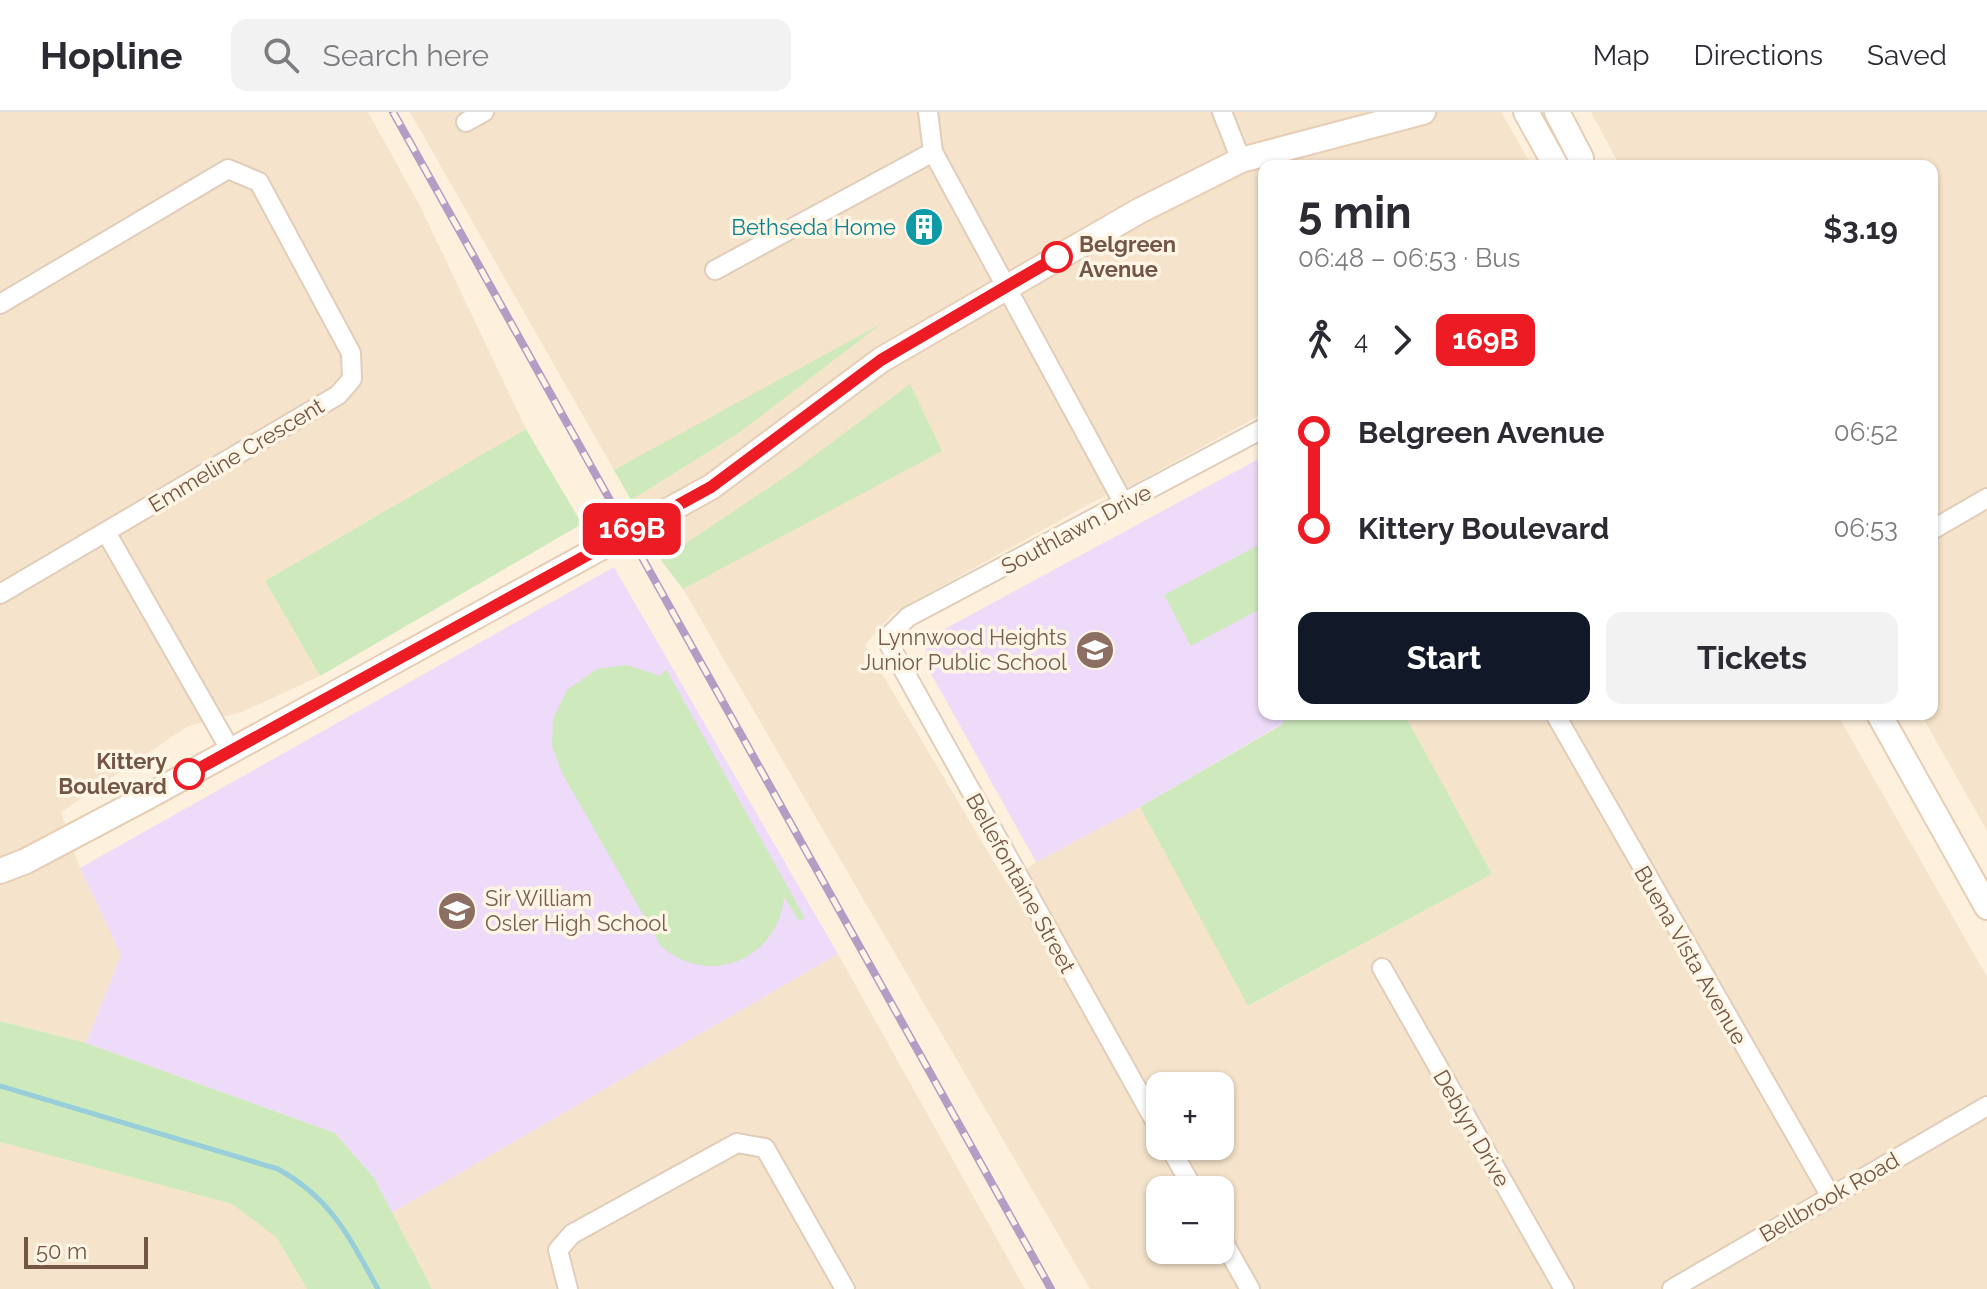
<!DOCTYPE html>
<html lang="en">
<head>
<meta charset="utf-8">
<style>
  :root { --surface:#fff; --page:#f2f2f3; --text:#2b2b33; --muted:#7c7c81; --line:#e1e1e2; --accent:#111827 }
  body { margin:0; font-family:Raleway,sans-serif; background:var(--page); color:var(--text); height:100vh; display:flex; flex-direction:column; font-size:30px; white-space:nowrap }
  * { box-sizing:border-box; margin:0 }
  p { font-size:26px; color:var(--muted) }
  .icon { flex:none; width:44px; height:44px; fill:none; stroke:currentColor; stroke-width:2; stroke-linecap:round; stroke-linejoin:round }
  .map { position:relative; flex:1; overflow:hidden }
  .sheet { position:absolute; left:1258px; top:48px; width:680px; height:560px; display:flex; flex-direction:column; background:var(--surface); border-radius:16px; box-shadow:0 2px 6px #0004 }
  .sheet>* { flex:none }
  .badge { padding:0 16px; border-radius:12px; font-size:28px; line-height:52px }
  .controls { position:absolute; left:1146px; top:960px; display:grid; gap:16px }
  .controls a { display:grid; place-items:center; width:88px; height:88px; border-radius:16px; background:var(--surface); box-shadow:0 2px 6px #0004; font-size:40px }
  .scale { position:absolute; left:24px; bottom:20px; width:124px; box-sizing:border-box; padding-left:8px; border:4px solid #735645; border-top:0; font-size:22px; line-height:28px; white-space:nowrap; color:#735645; -webkit-text-stroke:6px #fff5e4; paint-order:stroke }
  .map>.badge { position:absolute; translate:-50% -50%; box-shadow:0 0 0 4px #fff }
  .legs { display:flex; align-items:center; gap:12px; height:88px; padding:0 40px; font-size:26px }
  .legs p { margin-inline-start:auto }
  .headline { display:flex; align-items:center; justify-content:space-between; height:136px; padding:0 40px }
  h1 { font-size:44px; font-weight:700; line-height:60px }
  .action { display:flex; gap:16px; margin-top:auto; padding:16px 40px }
  .action a { flex:1; height:92px; border-radius:16px; background:var(--accent); color:#fff; font-size:32px; font-weight:700; line-height:92px; text-align:center }
  .action a+a { background:var(--page); color:var(--text) }
  ul { padding:0 40px; list-style:none }
  li { display:flex; align-items:center; gap:28px; height:96px; font-size:30px }
  li i { display:grid; place-items:center; width:12px; height:100%; margin:0 10px; background:currentColor }
  li i::after { content:''; width:20px; height:20px; margin:-10px; border:6px solid; border-radius:50%; background:var(--surface) }
  li p { margin-inline-start:auto }
  li:first-child i { background:linear-gradient(#0000 50%,currentColor 0) }
  li:last-child i { background:linear-gradient(currentColor 50%,#0000 0) }
  header { display:flex; align-items:center; gap:48px; box-sizing:border-box; height:112px; padding:0 40px; background:var(--surface); border-bottom:2px solid var(--line) }
  header strong { font-size:38px }
  nav { display:flex; gap:44px; margin-inline-start:auto; font-size:28px }
  .search { width:560px; height:72px; background:var(--page); display:flex; align-items:center; gap:20px; box-sizing:border-box; padding:0 28px; border-radius:16px; color:var(--muted); font-size:30px }
  .map>svg:first-child { display:block }
  .residential { fill:#f5e3cb; fill-rule:evenodd }
  .education { fill:#eedaf9 }
  .green { fill:#ceeabc }
  .lines { fill:none; stroke-linecap:round; stroke-linejoin:round }
  .stream { stroke:#97ced9; stroke-width:5 }
  .street-casing { stroke:#e1cdb9; stroke-width:22 }
  .secondary-casing { stroke:#e6ceb7; stroke-width:28 }
  .street { stroke:#fff; stroke-width:18 }
  .secondary { stroke:#fff; stroke-width:24 }
  .rail-casing { stroke:#b39dc5; stroke-width:8 }
  .rail { stroke:#fff5e4; stroke-width:5; stroke-dasharray:15; stroke-linecap:butt }
  .line-1-casing { stroke:#fff; stroke-width:18 }
  .line-1 { stroke:#ed1c24; stroke-width:12 }
  .stop-1-dot { fill:#fff; stroke:#ed1c24; stroke-width:4 }
  .labels { text-anchor:middle; dominant-baseline:central; stroke-width:7; stroke-linejoin:round; paint-order:stroke }
  .culture-label { font-size:22px; fill:#0d838f; stroke:#fff5e4; text-anchor:end }
  .stop-label { font-size:22px; font-weight:bold; fill:#735645; stroke:#fff5e4; text-anchor:start }
  .street-label { font-size:22px; fill:#735645; stroke:#fff5e4 }
  .education-label { font-size:22px; fill:#785e54; stroke:#fff5e4; text-anchor:end }
</style>
</head>
<body>
<header>
<strong>Hopline</strong>
<div class="search"><svg class="icon" aria-label="search" viewBox="0 0 24 24"><circle cx="10" cy="10" r="6"/><path d="M15 15l6 6"/></svg>Search here</div>
<nav><a>Map</a><a>Directions</a><a>Saved</a></nav>
</header>
<div class="map">
<svg width="1987" height="1177" viewBox="0 0 1987 1177">
  <rect width="100%" height="100%" fill="#fdf1dd"/>
  <path class="residential" d="M0,0H368L420,94L526,317L265,469L320,564L242,600L188,614L61,700L80,756L121,843L86,931L0,909Z
    M410,0H1501L1532,54H1264V301L1136,371L1095,389L893,501L865,533L1007,772L1036,750L1140,695L1249,894L1491,762L1404,602H1837L1987,865V1177H1090L683,477L661,448L631,388ZM1160,974H1220V1034H1160ZM1160,1078H1220V1138H1160Z
    M1591,0H1987V719L1921,602H1932V54H1620Z
    M838,842L1025,1177H432L391,1101Z
    M0,1030L232,1092L277,1126L307,1177H0Z"/>
  <path class="education" d="M1264,344V602H1299L1140,695L1036,750L924,549L928,526Z
    M614,455L838,842L391,1101L374,1066L335,1021L86,931L121,843L80,756Z"/>
  <path class="green" d="M881,212L740,320L631,388L614,358Z
    M910,272L942,339L683,477L661,448L795,358Z
    M526,317L582,412L320,564L265,469Z
    M1264,430V495L1191,534L1164,483Z
    M627,553L660,564L666,557L805,806L799,809L784,785C778,848 708,876 661,834L562,661L552,634L553,607L567,578L597,557Z
    M1284,602H1404L1492,762L1248,894L1140,695L1283,612Z
    M0,909L86,931L335,1021L374,1066L432,1177H307L277,1126L232,1092L0,1030Z"/>
  <g class="lines">
    <path class="stream" d="M0,974L278,1057C332,1087 349,1125 378,1177"/>
    <defs>
      <path id="street" d="M928,0L933,40L1124,392
        M1222,0L1241,48
        M466,10L484,0
        M715,158L933,40
        M0,192L228,57L259,70L351,241L352,267L338,283L0,482
        M1932,418L1987,386
        M106,420L231,639
        M1555,602L1830,1083
        M1382,856L1564,1177
        M1160,1018L889,532L891,522L908,505L1264,316
        M1169,1034L1194,1078
        M1220,1124L1250,1177
        M568,1177L558,1138L572,1122L737,1031L765,1036L845,1177
        M1672,1177L1987,994"/>
      <path id="secondary" d="M1526,0L1556,54
        M1557,0L1581,46L1580,54
        M1879,602L1987,795
        M0,759L26,749L147,685L711,375L881,248L1139,99L1241,48L1423,0"/>
    </defs>
    <use href="#street" class="street-casing"/>
    <use href="#secondary" class="secondary-casing"/>
    <use href="#street" class="street"/>
    <use href="#secondary" class="secondary"/>
    <defs>
      <path id="rail" d="M393,0L1051,1177"/>
    </defs>
    <use href="#rail" class="rail-casing"/>
    <use href="#rail" class="rail"/>
  </g>
  <g class="lines">
    <defs>
      <path id="line-1" d="M189,662L711,375L881,248L1057,145"/>
    </defs>
    <use href="#line-1" class="line-1-casing"/>
    <use href="#line-1" class="line-1"/>
  </g>
  <defs>
    <symbol id="building-disc" viewBox="-11 -11 22 22"><circle r="9.5" fill="#0f9aa8" stroke="#fff5e4"/><path d="M-4-6H4V6H1V3H-1V6H-4ZM-2.5-4.3h1.7v1.8h-1.7ZM.8-4.3h1.7v1.8H.8ZM-2.5-1h1.7V.8h-1.7ZM.8-1h1.7V.8H.8Z" fill="#fff"/></symbol>
    <symbol id="school-disc" viewBox="-11 -11 22 22"><circle r="9.5" fill="#8d6e63" stroke="#fff5e4"/><path d="M0-5L7-2L0 1L-7-2ZM-4 1L0 2.5L4 1V4Q0 6-4 4Z" fill="#fff"/></symbol>
  </defs>
  <g fill-rule="evenodd">
    <use href="#building-disc" x="902" y="93" width="44" height="44"/>
    <use href="#school-disc" x="1073" y="516" width="44" height="44"/>
    <use href="#school-disc" x="435" y="777" width="44" height="44"/>
  </g>
  <g class="stop-1-dot">
    <circle cx="1057" cy="145" r="14"/>
    <circle cx="189" cy="662" r="14"/>
  </g>
  <g class="labels">
    <g class="culture-label">
      <text x="896" y="115">Bethseda Home</text>
    </g>
    <g class="stop-label">
      <text x="1079" y="132">Belgreen<tspan x="1079" dy="25">Avenue</tspan></text>
      <text x="167" y="649" text-anchor="end">Kittery<tspan x="167" dy="25">Boulevard</tspan></text>
    </g>
    <g class="street-label">
      <text transform="translate(236 343) rotate(-31)">Emmeline Crescent</text>
      <text transform="translate(1076 417) rotate(-28)">Southlawn Drive</text>
      <text transform="translate(1021 771) rotate(61)">Bellefontaine Street</text>
      <text transform="translate(1691 843) rotate(60)">Buena Vista Avenue</text>
      <text transform="translate(1472 1016) rotate(60)">Deblyn Drive</text>
      <text transform="translate(1829 1085) rotate(-30)">Bellbrook Road</text>
    </g>
    <g class="education-label">
      <text x="1067" y="525">Lynnwood Heights<tspan x="1067" dy="25">Junior Public School</tspan></text>
      <text x="485" y="786" text-anchor="start">Sir William<tspan x="485" dy="25">Osler High School</tspan></text>
    </g>
  </g>
</svg>
<div class="controls">
<a>+</a>
<a>−</a>
</div>
<div class="scale">50 m</div>
<b class="badge" style="left:632px;top:417px;background:#ed1c24;color:#fff">169B</b>
<section class="sheet">
<div class="headline"><div><h1>5 min</h1><p>06:48 – 06:53 · Bus</p></div><b>$3.19</b></div>
<div class="legs"><svg class="icon" aria-label="walk" viewBox="0 0 24 24"><circle cx="13" cy="4" r="2"/><path d="M13 8l-2 6 4 7M11 14l-3 7M7 12l3-4h3l4 4"/></svg>4<svg class="icon" aria-label="forward" viewBox="0 0 24 24"><path d="M9 5l7 7-7 7"/></svg><b class="badge" style="background:#ed1c24;color:#fff">169B</b></div>
<ul>
<li><i style="color:#ed1c24"></i><b>Belgreen Avenue</b><p>06:52</p></li>
<li><i style="color:#ed1c24"></i><b>Kittery Boulevard</b><p>06:53</p></li>
</ul>
<div class="action"><a>Start</a><a>Tickets</a></div>
</section>
</div>
</body>
</html>
